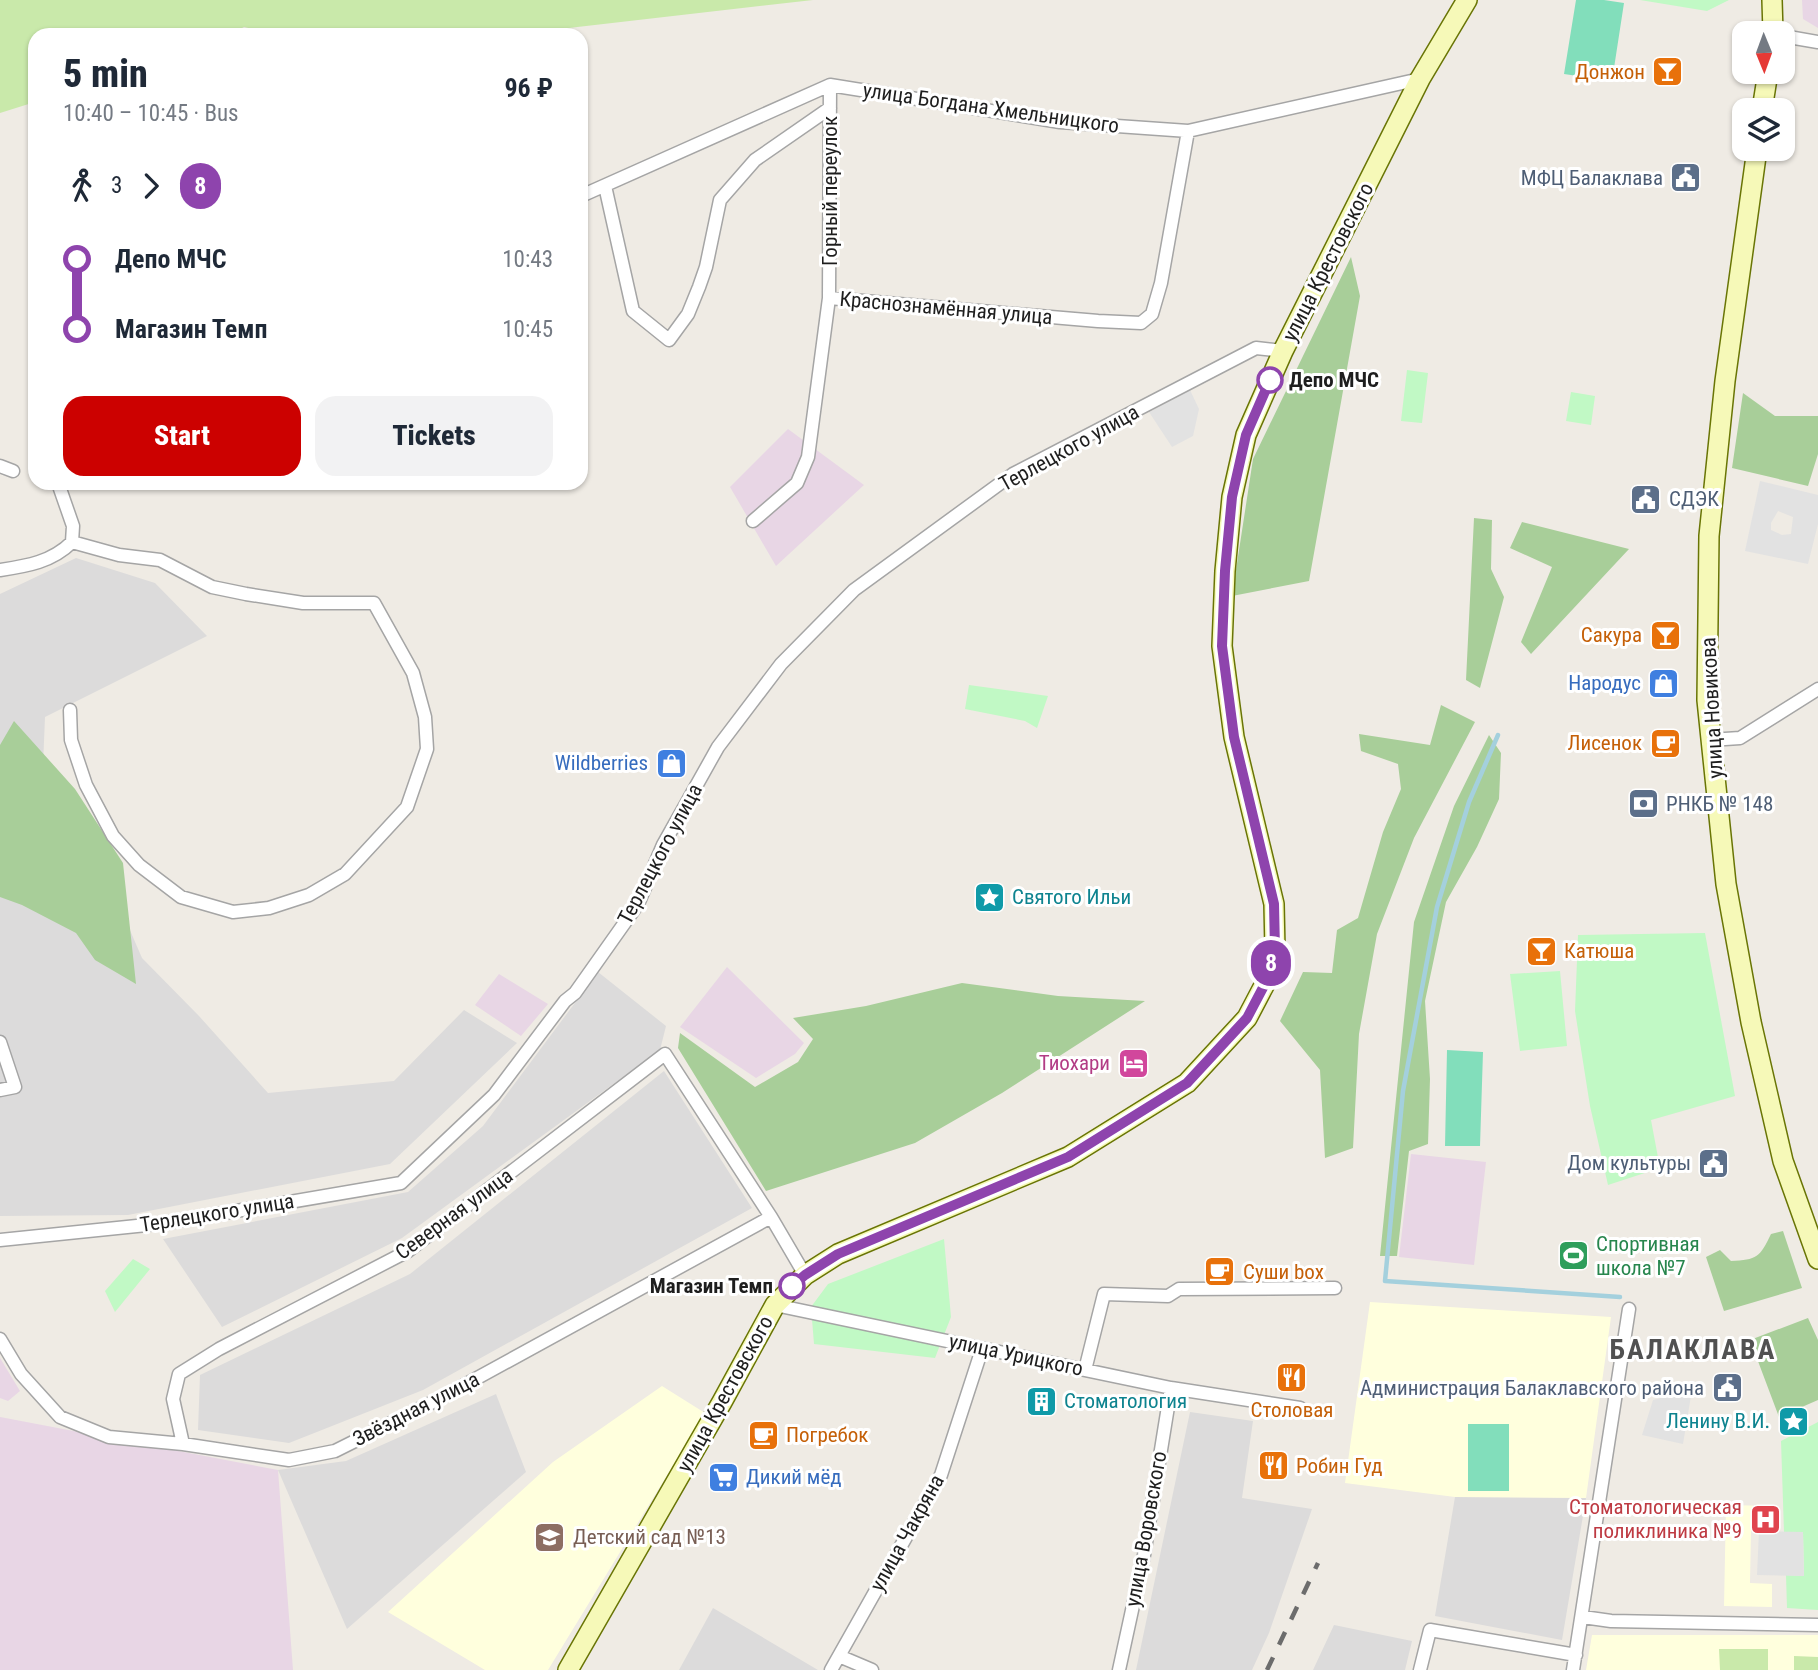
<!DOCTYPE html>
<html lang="en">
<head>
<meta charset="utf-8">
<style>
  :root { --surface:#fff; --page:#f2f2f3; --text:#1f2937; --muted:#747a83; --accent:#cc0100 }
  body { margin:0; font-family:"Roboto Condensed",sans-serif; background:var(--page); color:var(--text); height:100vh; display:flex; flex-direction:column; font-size:26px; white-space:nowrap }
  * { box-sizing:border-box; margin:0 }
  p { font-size:23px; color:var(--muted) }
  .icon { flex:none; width:38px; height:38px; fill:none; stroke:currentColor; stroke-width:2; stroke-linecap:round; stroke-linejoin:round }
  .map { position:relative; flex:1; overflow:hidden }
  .side { position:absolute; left:28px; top:28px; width:560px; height:462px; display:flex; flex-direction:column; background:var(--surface); border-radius:21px; box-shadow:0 2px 5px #0004 }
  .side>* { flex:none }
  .badge { padding:0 14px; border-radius:23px; font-size:24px; line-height:46px }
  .needle { width:46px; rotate:179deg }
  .controls { position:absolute; left:1732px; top:21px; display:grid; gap:14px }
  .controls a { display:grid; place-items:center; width:63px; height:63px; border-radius:14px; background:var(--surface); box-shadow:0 2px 5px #0004; font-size:35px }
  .map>.badge { position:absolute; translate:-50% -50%; box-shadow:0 0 0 4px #fff }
  .legs { display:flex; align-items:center; gap:10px; height:77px; padding:0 35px; font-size:23px }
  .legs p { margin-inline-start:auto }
  .overview { display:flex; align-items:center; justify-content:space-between; height:119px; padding:0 35px }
  h1 { font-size:38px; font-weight:800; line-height:52px }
  .button { display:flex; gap:14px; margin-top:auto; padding:14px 35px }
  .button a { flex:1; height:80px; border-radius:21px; background:var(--accent); color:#fff; font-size:28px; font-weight:800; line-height:80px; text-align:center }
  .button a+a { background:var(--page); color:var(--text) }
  ul { padding:0 35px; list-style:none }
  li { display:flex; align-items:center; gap:24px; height:70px; font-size:26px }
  li i { display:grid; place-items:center; width:10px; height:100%; margin:0 9px; background:currentColor }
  li i::after { content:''; width:18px; height:18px; margin:-9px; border:5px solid; border-radius:50%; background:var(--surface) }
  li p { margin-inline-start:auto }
  li:first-child i { background:linear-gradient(#0000 50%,currentColor 0) }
  li:last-child i { background:linear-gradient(currentColor 50%,#0000 0) }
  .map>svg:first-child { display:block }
  .residential { fill:#dcdbdb }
  .industrial { fill:#e8d6e5 }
  .education { fill:#ffd }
  .grass { fill:#c9e9aa }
  .forest { fill:#a8ce99 }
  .park { fill:#c1f9c5 }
  .pitch { fill:#82debb }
  .parking { fill:#e2e2e2; fill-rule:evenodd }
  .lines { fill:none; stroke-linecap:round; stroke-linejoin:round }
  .stream { stroke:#a4d0dd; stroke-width:4.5 }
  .minor-casing { stroke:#a5a5a5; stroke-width:15 }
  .secondary-casing { stroke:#697505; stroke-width:22 }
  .minor { stroke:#fff; stroke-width:12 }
  .secondary { stroke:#f6f9b8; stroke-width:19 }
  .rail { stroke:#6c6c6c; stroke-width:4.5; stroke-dasharray:14 14; stroke-linecap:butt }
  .line-1-casing { stroke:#fff; stroke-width:16 }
  .line-1 { stroke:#8e44ad; stroke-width:10 }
  .stop-1-dot { fill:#fff; stroke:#8e44ad; stroke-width:3.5 }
  .labels { text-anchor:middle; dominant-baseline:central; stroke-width:6; stroke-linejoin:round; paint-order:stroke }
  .food-label { font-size:21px; fill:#c56008; stroke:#fff; text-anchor:start }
  .street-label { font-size:21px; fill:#1e1e1e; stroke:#fff }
  .service-label { font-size:21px; fill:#4e5e75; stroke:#fff; text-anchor:end }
  .stop-label { font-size:21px; font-weight:bold; fill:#1e1e1e; stroke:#fff; text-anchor:start }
  .shop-label { font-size:21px; fill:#366cbe; stroke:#fff; text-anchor:end }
  .culture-label { font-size:21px; fill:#0d838f; stroke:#fff; text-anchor:start }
  .hotel-label { font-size:21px; fill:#b23c85; stroke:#fff; text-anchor:end }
  .leisure-label { font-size:21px; fill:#27864d; stroke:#fff; text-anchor:start }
  .health-label { font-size:21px; fill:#be3a42; stroke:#fff; text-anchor:end }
  .education-label { font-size:21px; fill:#785e54; stroke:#fff; text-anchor:start }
  .district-label { font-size:28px; font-weight:bold; letter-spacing:2px; fill:#515151; stroke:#fff }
</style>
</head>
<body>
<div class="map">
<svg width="1818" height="1670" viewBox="0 0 1818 1670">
  <rect width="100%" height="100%" fill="#efebe4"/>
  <path class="residential" d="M76,558L155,583L207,636L45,717L42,790L94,847L142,958L199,1016L268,1093L394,1081L464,1010L517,1043L390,1164L128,1215L0,1216V594Z
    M598,972L666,1026L660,1050L402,1238L222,1327L163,1239L408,1192L483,1126Z
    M664,1071L752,1208L423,1390L289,1443L198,1430L200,1375L410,1274Z
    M496,1394L526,1472L347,1629L278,1470L346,1461Z
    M1190,1412L1253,1421L1242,1498L1312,1509L1269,1633L1252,1670H1136Z
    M1455,1497L1586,1498L1562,1640L1435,1616Z
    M713,1608L818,1670H679Z
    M1334,1625L1412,1641L1405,1670H1313Z"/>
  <path class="industrial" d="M1802,0H1818V28L1803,19Z
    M788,429L864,485L776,566L730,487Z
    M727,967L804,1043L795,1054L756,1078L680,1027Z
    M499,974L548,1004L521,1036L475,1005Z
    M1411,1154L1486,1162L1474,1265L1399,1257Z
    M0,1358L20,1391L8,1401L0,1398Z
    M0,1417L278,1470L293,1670H0Z"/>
  <path class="education" d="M1370,1302L1611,1317L1586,1498L1455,1497L1345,1483Z
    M662,1386L705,1413L548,1670H485L388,1612L553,1462Z
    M1726,1505L1772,1506L1771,1529H1751L1750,1583L1772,1584V1607L1724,1606Z
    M1592,1635H1818V1670H1586Z"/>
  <path class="grass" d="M0,0H813L507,35H279L244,27L229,35H35V102L0,113Z
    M1719,1649H1768V1670H1720Z
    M1794,1656L1818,1657V1670H1794Z"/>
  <path class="forest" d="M1351,257L1360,296L1309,581L1232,596L1253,459Z
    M1743,393L1775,416H1818V454L1808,486L1732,468Z
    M1474,518L1492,520L1491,569L1504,597L1480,688L1466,680Z
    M1522,522L1629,549L1531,654L1521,642L1552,567L1510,548Z
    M1441,705L1475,722L1414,838L1377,934L1359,1034L1353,1148L1325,1158L1320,1070L1280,1021L1303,972L1332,973L1337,930L1358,918L1383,832L1401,789L1398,764L1361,751L1359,734L1430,745Z
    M14,721L75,789L123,863L136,984L95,960L76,933L22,905L0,897V745Z
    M1489,735L1501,753L1499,799L1477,847L1446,902L1425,1001L1430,1079L1428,1144L1409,1151L1397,1256H1380L1414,922L1454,806Z
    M962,983L1058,996L1145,1001L1002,1093L915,1143L766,1191L678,1048L680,1033L755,1087L798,1062L813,1039L793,1018L866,1006Z
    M1783,1231L1802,1288L1724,1311L1706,1257L1720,1250L1731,1261C1757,1260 1760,1257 1771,1234Z
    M1808,1318L1818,1340V1400L1779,1417L1750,1340Z"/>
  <path class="park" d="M1640,0H1729L1707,11Z
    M1407,370L1428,373L1422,423L1401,421Z
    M1571,392L1595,396L1591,425L1566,421Z
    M969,685L1048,696L1037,728L1025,721L965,709Z
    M1705,933L1735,1096L1651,1120L1660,1168L1608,1185L1590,1106L1575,1011L1578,935Z
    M1560,971L1567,1046L1520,1051L1510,974Z
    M944,1239L951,1317L935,1358L814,1344L811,1307L828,1284Z
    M133,1259L150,1269L115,1312L105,1291Z
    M1818,1422V1610L1787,1608L1786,1575L1804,1576L1803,1533L1784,1532L1781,1441Z"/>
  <path class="pitch" d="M1576,0H1604L1624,3L1612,81L1564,74Z
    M1447,1050L1483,1052L1480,1146H1445Z
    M1468,1424H1509V1491H1468Z"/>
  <path class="parking" d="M1190,390L1199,409L1193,436L1172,447L1149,412Z
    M1760,481L1818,495V524L1808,564L1745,551ZM1778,511L1793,517L1791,534L1782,535L1771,530V523Z
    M1692,1390L1683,1444L1642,1435L1653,1400Z
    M1759,1531L1803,1532L1804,1576L1757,1575Z"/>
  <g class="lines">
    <path class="stream" d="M1498,735L1469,802L1437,907L1403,1091L1385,1281L1620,1297"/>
    <defs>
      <path id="minor" d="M1783,36L1818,42
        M605,186L633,311L669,340L688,314L699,287L706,267L720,200L755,160L830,108
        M581,196L830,85L1060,122L1188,131L1420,79
        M829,298L1098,321L1141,323L1152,314L1161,283L1188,131
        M0,466L13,471
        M753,521L797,483L808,457L829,298L830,85
        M0,570C27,566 52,562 72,542L73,526L58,483
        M70,710L71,740L86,785L113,836L139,865L181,897L233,912L269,908L309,895L345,874L407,807L427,749L425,717L413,673L374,603H303L246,594L212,587L160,560L119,555L72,542
        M1710,740L1740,738L1818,689
        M0,1042L15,1087L0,1090
        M0,1240L166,1223L401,1183L494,1095L565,1001L575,993L638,904L663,845L718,747L781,664L854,590L1013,474L1256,348L1283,351
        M775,1305L1171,1388L1300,1408
        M0,1339L21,1374L60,1417L109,1437L183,1444L289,1460L335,1451L437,1400L771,1217L805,1275
        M1085,1370L1104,1294L1168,1296L1179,1289L1335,1288
        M183,1444L173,1399L179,1374L219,1349L408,1251L665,1054L771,1217
        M1583,1617L1611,1621L1818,1625
        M839,1656L872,1670
        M831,1670L941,1475L982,1349
        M1119,1670L1144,1555L1171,1388
        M1420,1670L1430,1630L1576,1655
        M1573,1670L1629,1309"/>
      <path id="secondary" d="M1772,0L1773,33
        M1762,110L1768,72
        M1757,149L1725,381L1709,536L1707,700L1726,884L1751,1022L1783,1161L1818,1259
        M568,1670L722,1402L775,1305L805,1275L838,1254L1068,1157L1187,1083L1247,1018L1268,978L1275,950L1274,904L1234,737L1222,646L1225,571L1232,497L1246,435L1283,351L1420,79L1467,0"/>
    </defs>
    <use href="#minor" class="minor-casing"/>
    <use href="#secondary" class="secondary-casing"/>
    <use href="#minor" class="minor"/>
    <use href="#secondary" class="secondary"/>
    <path class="rail" d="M1267,1670L1318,1563"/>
  </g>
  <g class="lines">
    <defs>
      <path id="line-1" d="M792,1286L805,1275L838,1254L1068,1157L1187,1083L1247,1018L1268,978L1275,950L1274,904L1234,737L1222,646L1225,571L1232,497L1246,435L1270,380"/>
    </defs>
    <use href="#line-1" class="line-1-casing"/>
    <use href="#line-1" class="line-1"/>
  </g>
  <defs>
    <symbol id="bar-square" viewBox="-11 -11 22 22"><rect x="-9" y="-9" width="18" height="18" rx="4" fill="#e8710a" stroke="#fff"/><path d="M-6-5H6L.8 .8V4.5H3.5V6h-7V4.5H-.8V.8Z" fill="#fff"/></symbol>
    <symbol id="civic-square" viewBox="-11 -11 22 22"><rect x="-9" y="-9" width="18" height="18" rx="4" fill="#5c6f8a" stroke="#fff"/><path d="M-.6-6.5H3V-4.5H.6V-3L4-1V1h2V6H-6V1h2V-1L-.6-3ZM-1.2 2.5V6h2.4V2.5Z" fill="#fff"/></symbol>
    <symbol id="shop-square" viewBox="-11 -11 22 22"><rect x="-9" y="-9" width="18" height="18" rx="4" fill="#3f7fe0" stroke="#fff"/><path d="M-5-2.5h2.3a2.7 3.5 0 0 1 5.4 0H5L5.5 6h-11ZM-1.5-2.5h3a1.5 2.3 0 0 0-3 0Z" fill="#fff"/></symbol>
    <symbol id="cafe-square" viewBox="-11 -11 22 22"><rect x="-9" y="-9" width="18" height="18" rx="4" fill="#e8710a" stroke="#fff"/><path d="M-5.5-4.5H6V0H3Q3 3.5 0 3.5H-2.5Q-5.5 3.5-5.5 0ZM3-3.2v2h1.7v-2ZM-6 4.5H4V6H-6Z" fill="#fff"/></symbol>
    <symbol id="bank-square" viewBox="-11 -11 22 22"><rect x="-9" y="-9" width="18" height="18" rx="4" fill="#5c6f8a" stroke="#fff"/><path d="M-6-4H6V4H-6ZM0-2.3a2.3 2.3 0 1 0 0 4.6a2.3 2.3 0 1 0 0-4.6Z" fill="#fff"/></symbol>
    <symbol id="sight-square" viewBox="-11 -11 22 22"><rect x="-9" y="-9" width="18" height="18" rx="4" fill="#0f9aa8" stroke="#fff"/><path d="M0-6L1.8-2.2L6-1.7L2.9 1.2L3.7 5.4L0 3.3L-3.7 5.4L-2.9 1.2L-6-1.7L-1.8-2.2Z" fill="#fff"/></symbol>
    <symbol id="hotel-square" viewBox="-11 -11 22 22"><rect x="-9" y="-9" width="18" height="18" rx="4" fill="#d1479c" stroke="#fff"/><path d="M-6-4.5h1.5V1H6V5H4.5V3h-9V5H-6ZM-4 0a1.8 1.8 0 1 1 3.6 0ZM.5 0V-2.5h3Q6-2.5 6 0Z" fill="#fff"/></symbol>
    <symbol id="stadium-square" viewBox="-11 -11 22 22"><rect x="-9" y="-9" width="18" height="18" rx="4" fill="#2e9e5b" stroke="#fff"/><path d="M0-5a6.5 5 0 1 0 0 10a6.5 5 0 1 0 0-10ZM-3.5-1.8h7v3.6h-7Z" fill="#fff"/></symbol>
    <symbol id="restaurant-square" viewBox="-11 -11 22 22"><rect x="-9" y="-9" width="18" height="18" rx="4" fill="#e8710a" stroke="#fff"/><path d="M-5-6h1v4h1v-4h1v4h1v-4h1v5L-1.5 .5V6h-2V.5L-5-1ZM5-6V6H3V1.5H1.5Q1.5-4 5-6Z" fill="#fff"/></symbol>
    <symbol id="building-square" viewBox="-11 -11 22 22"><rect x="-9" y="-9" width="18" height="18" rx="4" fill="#0f9aa8" stroke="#fff"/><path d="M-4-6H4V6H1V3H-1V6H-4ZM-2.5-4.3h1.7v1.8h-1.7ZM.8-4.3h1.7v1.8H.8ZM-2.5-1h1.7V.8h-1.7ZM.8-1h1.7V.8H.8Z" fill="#fff"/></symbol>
    <symbol id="supermarket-square" viewBox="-11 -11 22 22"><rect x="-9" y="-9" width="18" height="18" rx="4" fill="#3f7fe0" stroke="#fff"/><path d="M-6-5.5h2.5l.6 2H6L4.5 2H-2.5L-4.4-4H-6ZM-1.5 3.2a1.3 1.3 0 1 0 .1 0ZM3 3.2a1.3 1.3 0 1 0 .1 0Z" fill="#fff"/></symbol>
    <symbol id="hospital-square" viewBox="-11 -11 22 22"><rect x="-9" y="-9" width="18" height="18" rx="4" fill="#e0444e" stroke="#fff"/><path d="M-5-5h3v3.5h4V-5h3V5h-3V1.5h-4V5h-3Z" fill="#fff"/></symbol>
    <symbol id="school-square" viewBox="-11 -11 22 22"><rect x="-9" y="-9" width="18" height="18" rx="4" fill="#8d6e63" stroke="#fff"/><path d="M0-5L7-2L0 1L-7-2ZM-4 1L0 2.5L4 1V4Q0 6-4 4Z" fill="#fff"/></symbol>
  </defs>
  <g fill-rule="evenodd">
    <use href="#bar-square" x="1650" y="54" width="35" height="35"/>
    <use href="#civic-square" x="1668" y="160" width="35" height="35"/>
    <use href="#civic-square" x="1628" y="482" width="35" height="35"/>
    <use href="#bar-square" x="1648" y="618" width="35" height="35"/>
    <use href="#shop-square" x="1646" y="666" width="35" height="35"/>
    <use href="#cafe-square" x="1648" y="726" width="35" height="35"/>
    <use href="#shop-square" x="654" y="746" width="35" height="35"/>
    <use href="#bank-square" x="1626" y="786" width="35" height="35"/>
    <use href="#sight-square" x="972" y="880" width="35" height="35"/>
    <use href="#bar-square" x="1524" y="934" width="35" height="35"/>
    <use href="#hotel-square" x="1116" y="1046" width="35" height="35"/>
    <use href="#civic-square" x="1696" y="1146" width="35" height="35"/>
    <use href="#stadium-square" x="1556" y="1238" width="35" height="35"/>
    <use href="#cafe-square" x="1202" y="1254" width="35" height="35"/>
    <use href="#restaurant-square" x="1274" y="1360" width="35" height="35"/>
    <use href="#civic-square" x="1710" y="1370" width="35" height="35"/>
    <use href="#building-square" x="1024" y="1384" width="35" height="35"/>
    <use href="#sight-square" x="1776" y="1404" width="35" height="35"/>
    <use href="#cafe-square" x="746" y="1418" width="35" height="35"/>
    <use href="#restaurant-square" x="1256" y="1448" width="35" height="35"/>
    <use href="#supermarket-square" x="706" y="1460" width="35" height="35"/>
    <use href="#hospital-square" x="1748" y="1502" width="35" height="35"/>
    <use href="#school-square" x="532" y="1520" width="35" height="35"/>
  </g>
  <g class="stop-1-dot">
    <circle cx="1270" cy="380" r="12"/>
    <circle cx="792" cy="1286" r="12"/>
  </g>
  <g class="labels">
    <g class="food-label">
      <text x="1645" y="72" text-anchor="end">Донжон</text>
      <text x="1642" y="635" text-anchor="end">Сакура</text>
      <text x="1642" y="743" text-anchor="end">Лисенок</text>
      <text x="1564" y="951">Катюша</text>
      <text x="1243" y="1272">Суши box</text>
      <text x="1292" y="1410" text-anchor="middle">Столовая</text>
      <text x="786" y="1435">Погребок</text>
      <text x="1296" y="1466">Робин Гуд</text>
    </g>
    <g class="street-label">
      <text transform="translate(991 108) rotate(8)">улица Богдана Хмельницкого</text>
      <text transform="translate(830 191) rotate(-90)">Горный переулок</text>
      <text transform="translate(1328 262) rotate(-63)">улица Крестовского</text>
      <text transform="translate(946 308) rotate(5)">Краснознамённая улица</text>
      <text transform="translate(1069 448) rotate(-29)">Терлецкого улица</text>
      <text transform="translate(1712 708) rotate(-93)">улица Новикова</text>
      <text transform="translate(660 854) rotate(-62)">Терлецкого улица</text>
      <text transform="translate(217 1213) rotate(-9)">Терлецкого улица</text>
      <text transform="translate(454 1214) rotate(-36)">Северная улица</text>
      <text transform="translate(1016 1355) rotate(12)">улица Урицкого</text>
      <text transform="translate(725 1394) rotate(-61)">улица Крестовского</text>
      <text transform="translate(416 1409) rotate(-27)">Звёздная улица</text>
      <text transform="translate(1146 1529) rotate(-80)">улица Воровского</text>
      <text transform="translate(907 1533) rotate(-61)">улица Чакряна</text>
    </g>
    <g class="service-label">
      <text x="1663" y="178">МФЦ Балаклава</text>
      <text x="1669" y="499" text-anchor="start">СДЭК</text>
      <text x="1666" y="804" text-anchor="start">РНКБ № 148</text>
      <text x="1691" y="1163">Дом культуры</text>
      <text x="1704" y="1388">Администрация Балаклавского района</text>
    </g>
    <g class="stop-label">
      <text x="1289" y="380">Депо МЧС</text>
      <text x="773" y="1286" text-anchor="end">Магазин Темп</text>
    </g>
    <g class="shop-label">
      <text x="1641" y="683">Народус</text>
      <text x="648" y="763">Wildberries</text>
      <text x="746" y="1477" text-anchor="start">Дикий мёд</text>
    </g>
    <g class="culture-label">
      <text x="1012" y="897">Святого Ильи</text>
      <text x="1064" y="1401">Стоматология</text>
      <text x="1770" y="1421" text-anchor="end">Ленину В.И.</text>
    </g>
    <g class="hotel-label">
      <text x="1110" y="1063">Тиохари</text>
    </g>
    <g class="leisure-label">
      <text x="1596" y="1244">Спортивная<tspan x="1596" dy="24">школа №7</tspan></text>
    </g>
    <g class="health-label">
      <text x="1742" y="1507">Стоматологическая<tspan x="1742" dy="24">поликлиника №9</tspan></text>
    </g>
    <g class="education-label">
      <text x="573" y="1537">Детский сад №13</text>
    </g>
    <g class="district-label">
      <text x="1693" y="1349">БАЛАКЛАВА</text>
    </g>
  </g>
</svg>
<div class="controls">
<a><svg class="needle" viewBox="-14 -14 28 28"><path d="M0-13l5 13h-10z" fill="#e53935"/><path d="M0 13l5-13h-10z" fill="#747a83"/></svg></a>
<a><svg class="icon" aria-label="layers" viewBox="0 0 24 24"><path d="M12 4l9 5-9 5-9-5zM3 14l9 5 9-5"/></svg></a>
</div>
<b class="badge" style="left:1271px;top:963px;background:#8e44ad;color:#fff">8</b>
<section class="side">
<div class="overview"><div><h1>5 min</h1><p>10:40 – 10:45 · Bus</p></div><b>96 ₽</b></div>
<div class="legs"><svg class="icon" aria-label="walk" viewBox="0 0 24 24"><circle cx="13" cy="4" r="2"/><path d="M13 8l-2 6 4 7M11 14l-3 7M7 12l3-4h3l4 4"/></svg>3<svg class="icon" aria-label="forward" viewBox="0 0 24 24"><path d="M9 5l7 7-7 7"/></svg><b class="badge" style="background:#8e44ad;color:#fff">8</b></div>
<ul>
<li><i style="color:#8e44ad"></i><b>Депо МЧС</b><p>10:43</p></li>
<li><i style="color:#8e44ad"></i><b>Магазин Темп</b><p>10:45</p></li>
</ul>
<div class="button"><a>Start</a><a>Tickets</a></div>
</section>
</div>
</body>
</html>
